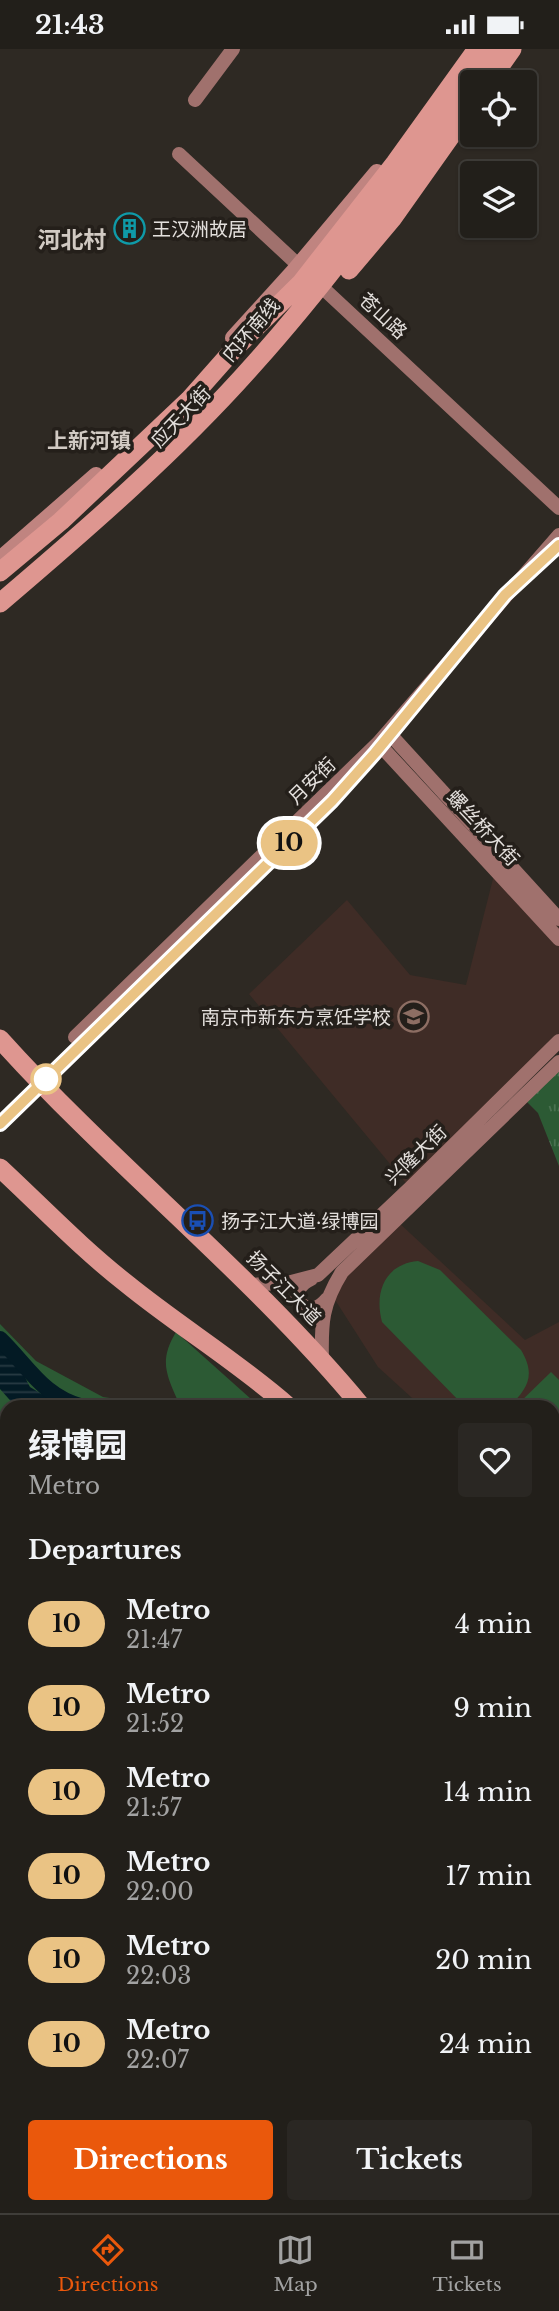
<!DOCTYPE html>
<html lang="en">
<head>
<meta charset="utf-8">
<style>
  :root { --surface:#221f1a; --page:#2a2723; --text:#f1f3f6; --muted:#a2a2a2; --line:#3f3d39; --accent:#ea580c }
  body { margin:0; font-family:"Libre Baskerville","Noto Sans SC",serif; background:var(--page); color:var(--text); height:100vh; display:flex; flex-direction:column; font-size:26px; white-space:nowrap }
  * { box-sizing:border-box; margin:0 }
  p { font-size:23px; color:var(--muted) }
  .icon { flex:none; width:38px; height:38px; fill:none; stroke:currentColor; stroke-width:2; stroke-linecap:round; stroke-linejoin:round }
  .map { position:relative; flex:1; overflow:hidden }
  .panel { position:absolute; left:0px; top:1351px; width:560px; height:814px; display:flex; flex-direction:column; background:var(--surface); border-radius:21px 21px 0 0; box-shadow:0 2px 5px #0004,0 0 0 2px var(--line) }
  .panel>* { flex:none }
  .badge { padding:0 14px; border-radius:23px; font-size:24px; line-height:46px }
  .buttons { position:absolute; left:460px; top:21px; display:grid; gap:14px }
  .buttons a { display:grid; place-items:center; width:77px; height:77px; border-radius:7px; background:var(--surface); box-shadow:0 2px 5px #0004,0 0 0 2px var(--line); font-size:35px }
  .map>.badge { position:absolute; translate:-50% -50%; box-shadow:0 0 0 4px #fff }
  h2 { padding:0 28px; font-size:26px; line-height:63px }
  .round { display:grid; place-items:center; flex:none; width:74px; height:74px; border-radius:7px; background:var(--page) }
  .headline { display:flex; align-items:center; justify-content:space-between; height:119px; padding:0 28px }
  h1 { font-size:33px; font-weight:700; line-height:52px }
  .action { display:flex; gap:14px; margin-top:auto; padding:14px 28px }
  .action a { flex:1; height:80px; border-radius:7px; background:var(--accent); color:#fff; font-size:28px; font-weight:700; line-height:80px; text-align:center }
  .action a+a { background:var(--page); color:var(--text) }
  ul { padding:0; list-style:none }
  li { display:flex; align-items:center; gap:21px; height:84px; padding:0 28px }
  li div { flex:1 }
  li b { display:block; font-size:26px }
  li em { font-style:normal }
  li .badge { min-width:77px; font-weight:700; text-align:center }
  .status { display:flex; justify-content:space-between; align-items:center; height:49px; padding:0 35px; background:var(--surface); direction:ltr }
  .status svg { height:19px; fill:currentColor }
  .dock { display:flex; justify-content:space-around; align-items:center; height:98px; border-top:2px solid var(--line); background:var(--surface); font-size:19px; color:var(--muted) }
  .dock a { display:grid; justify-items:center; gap:4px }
  .dock .on { color:var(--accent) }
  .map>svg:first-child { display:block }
  .education { fill:#3f2c26 }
  .grass { fill:url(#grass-tufts) }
  .green { fill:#2c5a34 }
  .water { fill:url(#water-rules) }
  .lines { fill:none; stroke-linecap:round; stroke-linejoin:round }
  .river { stroke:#031a24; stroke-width:16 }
  .secondary { stroke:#a0716d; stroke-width:14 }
  .primary { stroke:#c08480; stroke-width:16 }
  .highway { stroke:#de9690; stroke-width:19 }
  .line-casing { stroke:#fff; stroke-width:16 }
  .line { stroke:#eac384; stroke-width:10 }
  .stop-dot { fill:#fff; stroke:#eac384; stroke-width:3.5 }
  .labels { text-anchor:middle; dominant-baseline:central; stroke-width:7; stroke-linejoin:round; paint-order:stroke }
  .poi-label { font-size:19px; fill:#e3dfdc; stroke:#241f1a; text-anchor:start }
  .street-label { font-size:19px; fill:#e3dfdc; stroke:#241f1a }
  .neighbourhood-label { font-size:21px; font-weight:bold; fill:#d1cac3; stroke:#241f1a }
  .quarter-label { font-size:23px; font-weight:bold; fill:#d1cac3; stroke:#241f1a }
</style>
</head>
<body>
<div class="status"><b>21:43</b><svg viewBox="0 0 49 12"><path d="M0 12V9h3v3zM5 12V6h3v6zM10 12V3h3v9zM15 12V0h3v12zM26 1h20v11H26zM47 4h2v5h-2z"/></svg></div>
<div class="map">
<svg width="559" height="2164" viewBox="0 0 559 2164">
  <defs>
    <pattern id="grass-tufts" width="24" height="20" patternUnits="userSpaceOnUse" patternTransform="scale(1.75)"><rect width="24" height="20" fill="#2c5a34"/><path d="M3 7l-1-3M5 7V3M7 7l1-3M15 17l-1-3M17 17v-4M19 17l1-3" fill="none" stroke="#4a7151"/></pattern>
    <pattern id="water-rules" width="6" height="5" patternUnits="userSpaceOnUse" patternTransform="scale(1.75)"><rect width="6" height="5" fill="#031a24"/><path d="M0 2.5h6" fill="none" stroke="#283b43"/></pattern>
  </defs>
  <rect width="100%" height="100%" fill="#2e2923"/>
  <path class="education" d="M495,822L559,870V992L410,1139L249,945L347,851L410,926L466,936Z
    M397,1172L525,1291L559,1273V1481L553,1476V1358H422L378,1318L330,1243Z"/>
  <path class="grass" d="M559,1013V1117L538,1064L522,1048Z"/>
  <path class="green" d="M418,1212L440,1221L521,1301C536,1326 528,1339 509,1358H465L382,1273C374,1243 385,1215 418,1212Z
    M0,1275L36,1312L103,1348L165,1357L177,1350C165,1323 160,1310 176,1283L260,1358H7V2049L0,2041Z
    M551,1323L559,1331V1412L553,1418V1358H515Z
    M553,1611L559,1616V2118L555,2121L559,2125V2164H112L107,2158H553Z"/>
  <path class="water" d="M0,1287L9,1297L30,1338L63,1358H16L0,1340Z
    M0,2041L7,2049V2158H107L112,2164H0Z"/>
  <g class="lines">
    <path class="river" d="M0,1290C28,1317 43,1348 83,1358
      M553,1631L559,1635"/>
    <path class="secondary" d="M195,51L233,0
      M179,105L559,459
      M388,683L559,870
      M378,694L559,890
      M75,988L378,694L559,486
      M311,1230C301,1235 296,1241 298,1252C308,1263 318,1261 327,1250
      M250,1236L291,1233L318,1226L410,1139L559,992
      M322,1311C321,1274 322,1255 342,1223L559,1013"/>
    <path class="primary" d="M233,289L293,223L377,123
      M0,510L96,426"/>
    <path class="highway" d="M489,33L512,0
      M349,221L392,170L472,57
      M0,523L61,472L189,351L235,299L301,234L395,114L477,0
      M0,554C88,479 177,402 254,315C342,217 418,107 495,0
      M0,990C115,1118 252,1225 362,1358
      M0,1119C42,1158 82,1200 127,1235C180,1278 238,1313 289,1358
      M553,1522L559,1528
      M553,1541L559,1545
      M553,1584L559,1590"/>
  </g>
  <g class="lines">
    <defs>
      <path id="line" d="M0,1075L332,752L375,704L505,546L559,496"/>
    </defs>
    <use href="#line" class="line-casing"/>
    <use href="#line" class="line"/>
  </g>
  <defs>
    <symbol id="building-ring" viewBox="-11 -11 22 22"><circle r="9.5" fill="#241f1a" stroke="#0f9aa8" stroke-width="1.5"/><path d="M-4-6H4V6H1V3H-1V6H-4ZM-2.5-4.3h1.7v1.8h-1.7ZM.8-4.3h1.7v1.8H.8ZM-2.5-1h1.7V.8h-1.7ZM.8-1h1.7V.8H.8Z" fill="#0f9aa8"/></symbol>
    <symbol id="school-ring" viewBox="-11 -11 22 22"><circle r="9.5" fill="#241f1a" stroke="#8d6e63" stroke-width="1.5"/><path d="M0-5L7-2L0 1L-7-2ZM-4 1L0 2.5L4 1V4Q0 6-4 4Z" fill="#8d6e63"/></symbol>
    <symbol id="bus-ring" viewBox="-11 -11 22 22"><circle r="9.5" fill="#241f1a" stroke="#1a4fb4" stroke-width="1.5"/><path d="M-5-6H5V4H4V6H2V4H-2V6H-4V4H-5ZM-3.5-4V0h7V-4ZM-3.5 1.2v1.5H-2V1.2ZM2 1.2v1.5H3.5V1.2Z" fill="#1a4fb4"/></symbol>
  </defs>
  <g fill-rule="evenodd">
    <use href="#building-ring" x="112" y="162" width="35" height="35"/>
    <use href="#school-ring" x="396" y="950" width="35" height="35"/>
    <use href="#bus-ring" x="180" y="1154" width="35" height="35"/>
  </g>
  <circle class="stop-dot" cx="46" cy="1030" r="14"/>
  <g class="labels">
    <g class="poi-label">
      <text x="152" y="180">王汉洲故居</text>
      <text x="391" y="968" text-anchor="end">南京市新东方烹饪学校</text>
      <text x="221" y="1172">扬子江大道·绿博园</text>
    </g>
    <g class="street-label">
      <text transform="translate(383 267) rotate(43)">苍山路</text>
      <text transform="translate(251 281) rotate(-49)">内环南线</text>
      <text transform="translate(181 368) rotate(-46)">应天大街</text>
      <text transform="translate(312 732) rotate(-44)">月安街</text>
      <text transform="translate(483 779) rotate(47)">螺丝桥大街</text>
      <text transform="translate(416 1106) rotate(-44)">兴隆大街</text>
      <text transform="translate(284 1239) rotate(45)">扬子江大道</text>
    </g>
    <g class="neighbourhood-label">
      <text x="89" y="392">上新河镇</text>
    </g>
    <g class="quarter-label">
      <text x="72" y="191">河北村</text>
    </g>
  </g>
</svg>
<div class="buttons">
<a><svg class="icon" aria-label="locate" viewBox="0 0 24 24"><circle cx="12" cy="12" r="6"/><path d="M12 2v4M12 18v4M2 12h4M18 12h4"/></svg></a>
<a><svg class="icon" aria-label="layers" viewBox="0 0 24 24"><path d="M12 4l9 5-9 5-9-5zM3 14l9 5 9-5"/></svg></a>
</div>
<b class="badge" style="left:289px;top:794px;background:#eac384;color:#111">10</b>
<section class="panel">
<div class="headline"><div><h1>绿博园</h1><p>Metro</p></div><a class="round"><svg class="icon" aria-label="heart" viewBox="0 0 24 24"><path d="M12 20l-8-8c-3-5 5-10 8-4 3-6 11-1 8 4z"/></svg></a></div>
<h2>Departures</h2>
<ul>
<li><span class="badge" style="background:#eac384;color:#111">10</span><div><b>Metro</b><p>21:47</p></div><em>4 min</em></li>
<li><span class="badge" style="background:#eac384;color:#111">10</span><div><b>Metro</b><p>21:52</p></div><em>9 min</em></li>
<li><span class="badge" style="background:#eac384;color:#111">10</span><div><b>Metro</b><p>21:57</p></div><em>14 min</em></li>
<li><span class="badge" style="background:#eac384;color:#111">10</span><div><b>Metro</b><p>22:00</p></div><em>17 min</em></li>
<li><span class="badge" style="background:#eac384;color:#111">10</span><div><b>Metro</b><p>22:03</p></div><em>20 min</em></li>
<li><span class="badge" style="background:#eac384;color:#111">10</span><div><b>Metro</b><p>22:07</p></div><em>24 min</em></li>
</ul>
<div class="action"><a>Directions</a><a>Tickets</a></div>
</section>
</div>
<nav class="dock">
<a class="on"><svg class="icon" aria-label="directions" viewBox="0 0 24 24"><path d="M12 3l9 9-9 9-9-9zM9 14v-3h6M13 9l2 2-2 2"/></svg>Directions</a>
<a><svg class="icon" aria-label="map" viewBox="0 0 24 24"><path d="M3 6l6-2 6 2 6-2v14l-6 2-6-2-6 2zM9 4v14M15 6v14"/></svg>Map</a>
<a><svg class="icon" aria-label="tickets" viewBox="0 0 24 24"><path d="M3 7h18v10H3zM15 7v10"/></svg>Tickets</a>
</nav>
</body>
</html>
